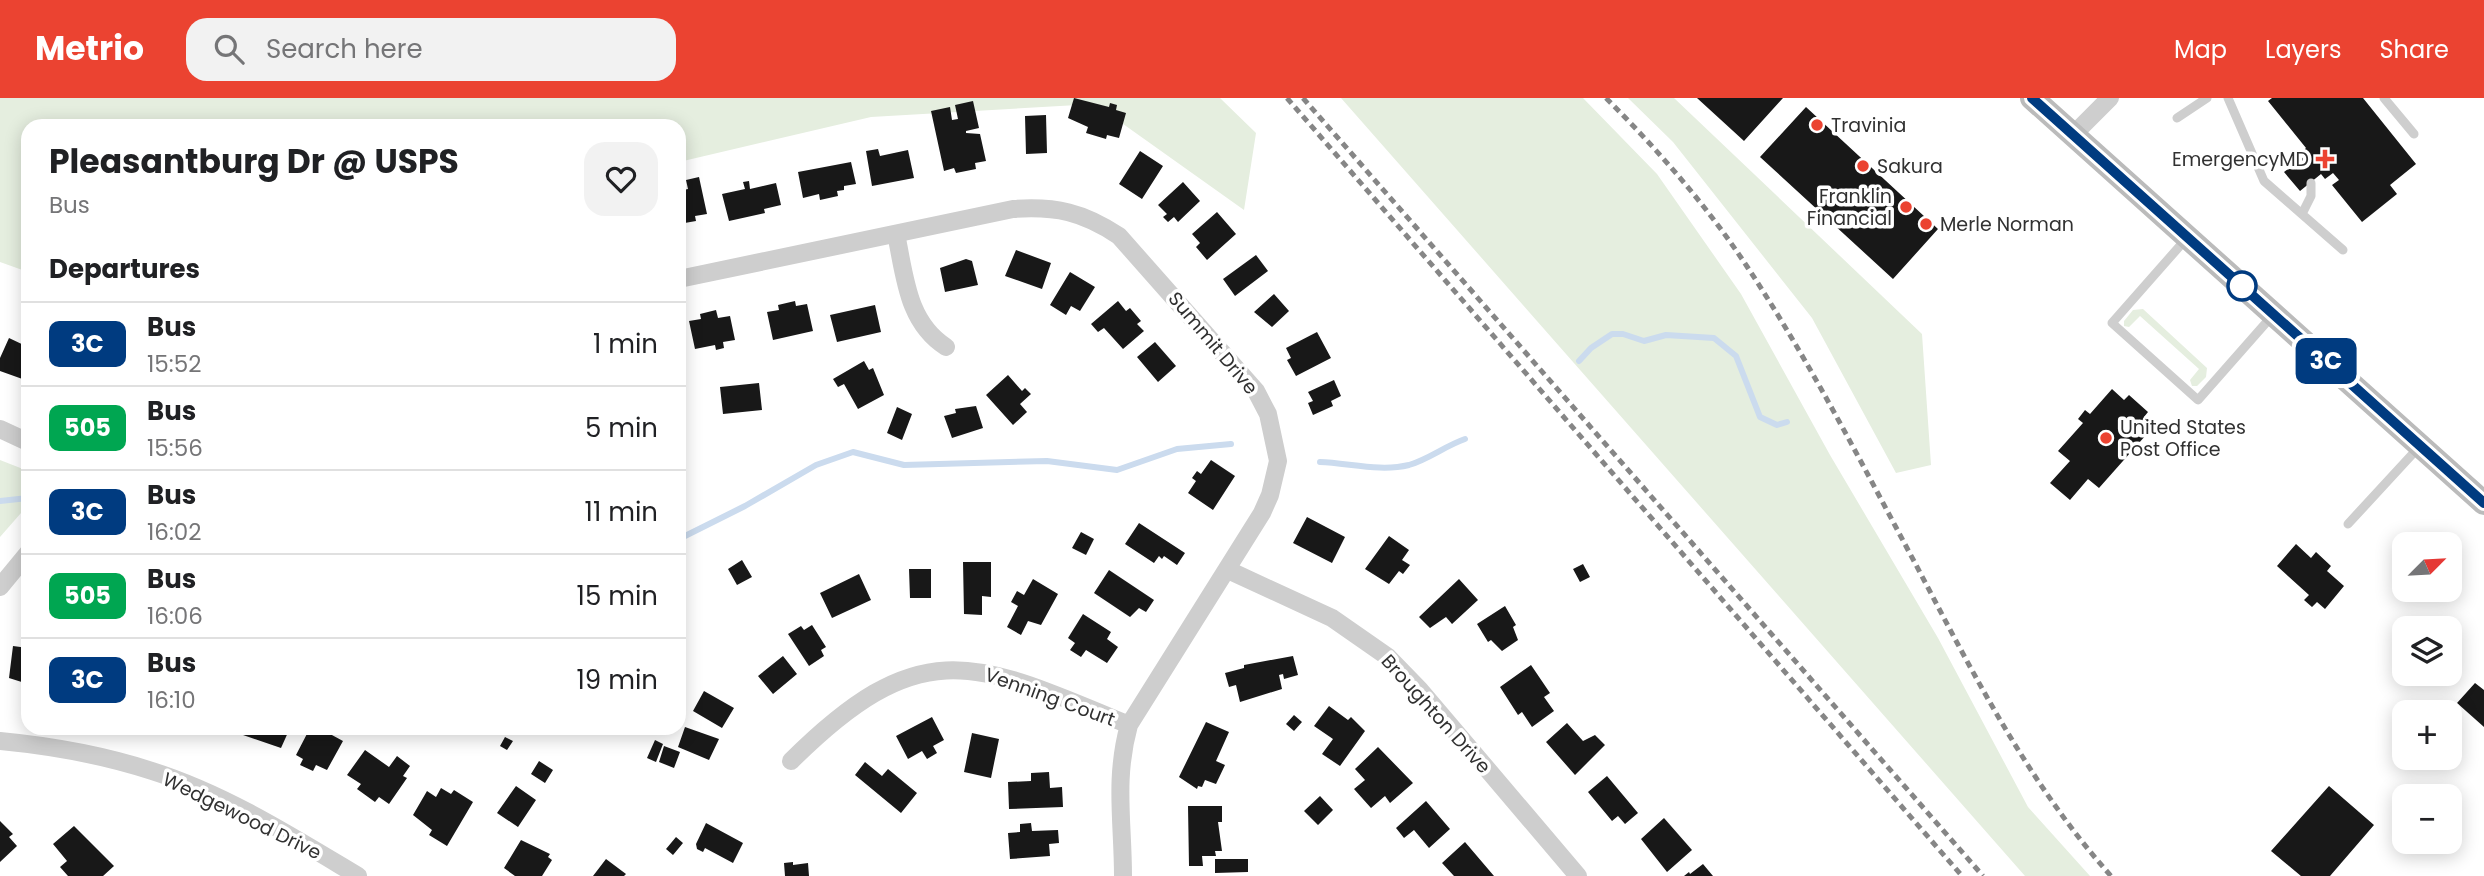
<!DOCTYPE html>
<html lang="en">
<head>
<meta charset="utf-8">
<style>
  :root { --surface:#fff; --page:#f2f2f2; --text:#202124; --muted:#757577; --line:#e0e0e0; --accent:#eb4331 }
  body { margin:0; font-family:Poppins,sans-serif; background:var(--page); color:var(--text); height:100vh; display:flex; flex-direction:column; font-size:26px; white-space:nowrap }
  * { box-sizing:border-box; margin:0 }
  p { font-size:23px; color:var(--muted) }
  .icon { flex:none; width:38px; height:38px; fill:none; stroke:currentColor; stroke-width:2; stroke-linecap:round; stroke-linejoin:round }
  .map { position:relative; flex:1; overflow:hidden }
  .drawer { position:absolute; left:21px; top:21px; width:665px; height:616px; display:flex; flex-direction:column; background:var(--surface); border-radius:21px; box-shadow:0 4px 18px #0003 }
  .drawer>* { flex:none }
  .badge { padding:0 14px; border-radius:10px; font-size:24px; line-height:46px }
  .needle { width:46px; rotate:66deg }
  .buttons { position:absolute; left:2392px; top:434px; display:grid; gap:14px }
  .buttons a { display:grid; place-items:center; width:70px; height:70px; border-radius:14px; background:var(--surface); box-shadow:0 4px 18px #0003; font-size:35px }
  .map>.badge { position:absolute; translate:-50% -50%; box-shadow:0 0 0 4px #fff }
  h2 { padding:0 28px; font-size:26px; line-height:63px }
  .round { display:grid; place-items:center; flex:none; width:74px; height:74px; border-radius:21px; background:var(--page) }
  .summary { display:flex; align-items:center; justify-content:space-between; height:119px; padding:0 28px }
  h1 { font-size:33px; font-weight:700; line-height:52px }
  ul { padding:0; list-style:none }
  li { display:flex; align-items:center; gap:21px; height:84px; padding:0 28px; border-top:2px solid var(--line) }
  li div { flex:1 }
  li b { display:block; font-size:26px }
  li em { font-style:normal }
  li .badge { min-width:77px; font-weight:700; text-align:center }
  header { display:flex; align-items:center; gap:42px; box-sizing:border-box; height:98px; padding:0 35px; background:var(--accent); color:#fff }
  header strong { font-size:33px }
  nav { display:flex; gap:38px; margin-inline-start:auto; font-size:24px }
  .search { width:490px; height:63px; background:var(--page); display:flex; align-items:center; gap:18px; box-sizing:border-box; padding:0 24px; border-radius:21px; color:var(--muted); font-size:26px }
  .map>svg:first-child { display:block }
  .green { fill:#e5eedf }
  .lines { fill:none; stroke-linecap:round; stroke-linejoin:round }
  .stream { stroke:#cbdbee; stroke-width:6 }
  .building { fill:#181818 }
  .lane { stroke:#cecece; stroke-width:9 }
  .street { stroke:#cecece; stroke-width:18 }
  .secondary { stroke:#bbb; stroke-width:24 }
  .rail { stroke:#868686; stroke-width:5; stroke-dasharray:7 5; stroke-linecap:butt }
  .line-casing { stroke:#fff; stroke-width:16 }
  .line { stroke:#003b80; stroke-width:10 }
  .poi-dot { fill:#eb4331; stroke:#fff; stroke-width:2.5 }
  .stop-dot { fill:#fff; stroke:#003b80; stroke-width:3.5 }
  .labels { text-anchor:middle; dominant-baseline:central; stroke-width:7; stroke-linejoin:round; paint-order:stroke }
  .poi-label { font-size:19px; fill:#313131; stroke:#fff; text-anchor:start }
  .street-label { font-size:19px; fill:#313131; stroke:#fff }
</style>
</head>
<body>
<header>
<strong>Metrio</strong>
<div class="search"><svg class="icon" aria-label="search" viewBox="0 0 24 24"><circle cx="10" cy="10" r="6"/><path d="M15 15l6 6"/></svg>Search here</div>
<nav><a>Map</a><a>Layers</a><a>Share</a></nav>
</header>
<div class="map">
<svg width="2484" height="778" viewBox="0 0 2484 778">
  <rect width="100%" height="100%" fill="#fff"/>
  <path class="green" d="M0,0H1220L1256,35L1244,112L1095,6L871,19L679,64V28H28V174L0,164Z
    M1341,0H1583L1657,76L1741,196L1830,357L1938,540L2028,709L2090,778H2025Z
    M1628,0H1674L1922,236L1931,367L1896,375L1812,220L1673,44Z
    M2143,211L2207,270L2206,279L2197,288H2192L2190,282L2199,271L2140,218L2129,229L2124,228V223L2133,212Z
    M0,362L28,373V407L0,439Z"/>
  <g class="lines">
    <path class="stream" d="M1579,263L1591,250L1612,236H1623L1644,243L1666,237L1714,240L1736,258L1760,319L1777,327L1787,324
      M1320,364C1349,365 1380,374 1409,367C1429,361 1445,348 1465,341
      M0,403L28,400
      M679,441L745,408L816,367L853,354L904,367L1047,363L1117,372L1177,351L1231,346"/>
  </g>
  <path class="building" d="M1074,0L1109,9L1110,5L1117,7L1116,12L1126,15L1119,40L1107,37L1106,41L1086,35L1088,29L1068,20Z
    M1697,0H1783L1744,43Z
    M2272,0H2363L2416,66L2390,87L2397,96L2362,124L2332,87L2339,82L2333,75L2325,81L2321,76L2300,93L2284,74L2306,57L2303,53L2306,50L2268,3Z
    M973,3L979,30L966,33V35L980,36L986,63L975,65L976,71L956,75L954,70L944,73L931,13L950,9L952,22L958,21L955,7Z
    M1806,9L1938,131L1893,181L1760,59Z
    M1046,17L1047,55L1026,56L1025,18Z
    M878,51L880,58L908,52L914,80L872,88L866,53Z
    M1140,53L1163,68L1142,101L1119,86Z
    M851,64L856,86L844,88V92L837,93L838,98L820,102L819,96L803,100L798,74Z
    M699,79L707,116L695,118L696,123L679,126V93L688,91L686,82Z
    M749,83L750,91L776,85L781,107L764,111L765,115L729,123L722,96L745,91L743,84Z
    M1183,84L1200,103L1178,124L1174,119L1168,124L1163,119L1167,116L1158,107Z
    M1217,114L1236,136L1207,162L1196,149L1200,145L1192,136Z
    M1016,152L1051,165L1042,191L1005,178Z
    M1256,157L1268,173L1235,198L1223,181Z
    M966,161L972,163L978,187L945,194L940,170Z
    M1070,174L1095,189L1080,213L1071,208L1066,217L1050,207Z
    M1274,196L1289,213L1272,229L1254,214Z
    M795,203L796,208L807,206L813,233L773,242L767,214L779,212L778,207Z
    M1118,203L1126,213L1130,210L1141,223L1137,226L1144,233L1123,251L1104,230L1098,234L1091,226Z
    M875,207L881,234L837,244L830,217Z
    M716,212L718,220L730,218L735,242L723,244L724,250L716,252L715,247L695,251L689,223L701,221L700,216Z
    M1317,234L1331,260L1296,278L1287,262L1291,260L1286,250Z
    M9,240L28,249V283L0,273V260Z
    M1155,244L1176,268L1158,284L1137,259Z
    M864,263L869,272L873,270L884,297L858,311L844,286L838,289L833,281Z
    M1008,277L1022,293L1025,290L1031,296L1020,306L1027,314L1013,327L986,297Z
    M1334,282L1341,298L1331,303L1333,308L1313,317L1308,305L1313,303L1308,294Z
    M759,285L762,312L723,316L720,289Z
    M2112,291L2124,302L2129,297L2148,314L2144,319L2154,328L2099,390L2088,381L2070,402L2050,385L2070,363L2058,353L2083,325L2078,321L2085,312L2090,316Z
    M976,308L983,330L952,340L944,318L956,315L955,311Z
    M897,309L912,316L902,342L887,335Z
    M1211,362L1235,378L1213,412L1188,395L1196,383L1192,380L1197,373L1201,376Z
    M1307,419L1345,439L1332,465L1293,445Z
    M1139,425L1185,455L1177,467L1164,458L1162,461L1159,458L1154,465L1125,446Z
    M1081,434L1094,441L1086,457L1072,450Z
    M1389,438L1409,452L1402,462L1410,467L1403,476L1399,473L1389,486L1365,471Z
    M2296,446L2311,460L2316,454L2331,468L2327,473L2344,488L2325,511L2317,504L2312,509L2304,502L2309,497L2277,468Z
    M742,462L752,479L737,487L728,471Z
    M963,464H991V499L982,498V517L964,516Z
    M1583,466L1590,479L1580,484L1573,471Z
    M909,471H931V500H910Z
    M1109,472L1154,502L1146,514L1139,510L1130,519L1094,495Z
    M859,476L871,502L832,520L820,495Z
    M1033,481L1058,496L1041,527L1028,523L1021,537L1007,529L1018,508L1011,504L1017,493L1024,497Z
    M1459,481L1478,502L1452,526L1446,519L1430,530L1419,519Z
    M1505,508L1516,527L1513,529L1518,542L1502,553L1491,542L1488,544L1477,526Z
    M1083,516L1111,534L1107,541L1118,549L1107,565L1086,552L1081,559L1070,552L1075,545L1068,540Z
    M812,527L826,549L821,552L824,558L809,568L788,536L801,528L804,532Z
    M13,548L28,550V586L9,580Z
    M783,558L797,576L773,596L758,578Z
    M1293,558L1298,577L1284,581L1283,576L1279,577L1282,591L1240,604L1236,587L1229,589L1225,575L1244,570V567Z
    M1531,567L1550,595L1544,599L1554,613L1532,629L1522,614L1518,617L1500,589Z
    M2475,585L2484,592V629L2457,605Z
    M704,593L734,610L722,630L693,613Z
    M1329,608L1348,622L1351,619L1365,633L1340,668L1322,656L1333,641L1314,628Z
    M1294,617L1302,624L1294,633L1286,626Z
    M932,619L944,642L933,648L937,655L927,661L922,653L908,661L896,638Z
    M1206,624L1229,634L1216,663L1225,667L1216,686L1205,682L1202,689L1198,688L1197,691L1179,679Z
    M1567,625L1583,643L1595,637L1605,647L1575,677L1546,644Z
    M685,629L719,641L709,662L678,649Z
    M240,630H290L281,650L243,637L245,632Z
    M310,630H319L343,643L327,672L316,667L313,673L300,667L303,661L296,657Z
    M972,635L999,641L991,680L964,674Z
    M505,639L513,643L507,652L500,648Z
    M655,642L663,646L656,664L647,660Z
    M664,648L680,654L674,670L659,664Z
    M1378,649L1413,685L1390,705L1385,698L1371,710L1354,691L1365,682L1355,671Z
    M365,652L389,669L397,658L410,668L403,678L407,680L389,706L379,699L375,704L357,691L361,686L347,677Z
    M539,663L553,672L545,685L531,676Z
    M865,664L882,678L888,671L917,695L901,715L855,677Z
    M1049,674L1050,690L1062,689L1063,709L1009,711L1008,684L1031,683V675Z
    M1607,678L1638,715L1625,726L1618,718L1612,723L1588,694Z
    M516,688L536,702L518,729L497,715Z
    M2329,688L2374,727L2330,778H2301L2271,753Z
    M441,690L451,696L454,692L473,704L447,748L429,737L432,732L413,717L427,693L436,699Z
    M1320,698L1333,712L1318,727L1304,713Z
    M1426,703L1450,731L1429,750L1414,732L1404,740L1396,730Z
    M1188,708H1222V724H1218L1222,753H1215L1216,758H1202L1203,768H1189Z
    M1664,720L1692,752L1667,774L1641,741Z
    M0,723L13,736L9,739L17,748L0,764Z
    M706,725L743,745L733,765L705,750L703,754L697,751L696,746Z
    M1031,725L1032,733L1058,732L1059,745L1049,746L1050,758L1010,761L1008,735L1020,734V726Z
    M74,728L114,768L103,778H68L60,769L67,763L53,746Z
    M676,739L683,745L673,757L666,751Z
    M521,742L550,756L548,759L552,762L542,778H515L504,770Z
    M1465,744L1494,778H1454L1442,765Z
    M606,761L626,776L624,778H593Z
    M1215,761H1248V774L1215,775Z
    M793,764V767L808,765L809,778H785L784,765Z
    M1703,766L1713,778H1684L1689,774L1690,776Z"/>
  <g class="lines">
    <path class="lane" d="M2228,0L2264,83L2343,152
      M2384,0L2414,36
      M2177,20L2207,0
      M2257,67L2284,61L2295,66
      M2302,116L2311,98V85
      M2186,141L2112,225L2198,302L2272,218
      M2348,426L2419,349"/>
    <path class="street" d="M2073,37L2110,0
      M896,136C905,178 907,224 946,249
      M679,181L1013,111C1056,108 1083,114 1119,138L1256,293L1268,316L1278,363L1270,397L1262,415L1129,627C1114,681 1123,724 1123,778
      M0,331L28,344
      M1228,472L1332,520L1388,559L1420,592L1578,778
      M0,489L28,455
      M0,643C52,648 103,657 152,673C225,696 293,739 358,778
      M791,663C921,534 974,562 1129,627"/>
    <path class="secondary" d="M2032,0L2484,405"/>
    <path class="rail" d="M1287,0L1962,778
      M1303,0L1983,778
      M1606,0C1658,52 1708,109 1748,170C1810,264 1862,366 1915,465C1973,575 2028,685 2111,778"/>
  </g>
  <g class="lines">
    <defs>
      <path id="line" d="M2032,0L2484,405"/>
    </defs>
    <use href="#line" class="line-casing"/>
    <use href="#line" class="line"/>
  </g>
  <g class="poi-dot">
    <circle cx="1817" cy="27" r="7"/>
    <path d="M2321.5 50.5h7v7h7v7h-7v7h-7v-7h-7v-7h7z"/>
    <circle cx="1863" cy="68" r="7"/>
    <circle cx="1906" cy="109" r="7"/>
    <circle cx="1926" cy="126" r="7"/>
    <circle cx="2106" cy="340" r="7"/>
  </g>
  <circle class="stop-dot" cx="2242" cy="188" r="14"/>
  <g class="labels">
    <g class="poi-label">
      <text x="1831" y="27">Travinia</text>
      <text x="2309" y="61" text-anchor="end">EmergencyMD</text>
      <text x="1877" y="68">Sakura</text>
      <text x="1892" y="98" text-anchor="end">Franklin<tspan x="1892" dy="22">Financial</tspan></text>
      <text x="1940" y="126">Merle Norman</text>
      <text x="2120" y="329">United States<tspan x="2120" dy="22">Post Office</tspan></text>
    </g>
    <g class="street-label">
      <text transform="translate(1213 245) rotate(50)">Summit Drive</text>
      <text transform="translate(1050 599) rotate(20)">Venning Court</text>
      <text transform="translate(1436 616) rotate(48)">Broughton Drive</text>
      <text transform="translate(242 718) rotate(26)">Wedgewood Drive</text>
    </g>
  </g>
</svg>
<div class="buttons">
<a><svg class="needle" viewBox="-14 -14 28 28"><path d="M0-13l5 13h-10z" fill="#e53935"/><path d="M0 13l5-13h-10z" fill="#757577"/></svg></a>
<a><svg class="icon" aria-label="layers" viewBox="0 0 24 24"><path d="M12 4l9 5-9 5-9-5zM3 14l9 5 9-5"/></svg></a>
<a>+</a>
<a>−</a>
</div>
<b class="badge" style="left:2326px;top:263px;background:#003b80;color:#fff">3C</b>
<section class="drawer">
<div class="summary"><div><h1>Pleasantburg Dr @ USPS</h1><p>Bus</p></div><a class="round"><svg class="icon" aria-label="heart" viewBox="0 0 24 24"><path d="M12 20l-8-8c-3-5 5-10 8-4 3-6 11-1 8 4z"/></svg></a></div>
<h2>Departures</h2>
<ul>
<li><span class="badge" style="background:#003b80;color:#fff">3C</span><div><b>Bus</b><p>15:52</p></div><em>1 min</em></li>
<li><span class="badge" style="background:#00a651;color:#fff">505</span><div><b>Bus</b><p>15:56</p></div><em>5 min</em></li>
<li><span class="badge" style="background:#003b80;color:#fff">3C</span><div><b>Bus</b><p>16:02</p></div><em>11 min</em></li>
<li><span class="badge" style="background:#00a651;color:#fff">505</span><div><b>Bus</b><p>16:06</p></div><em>15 min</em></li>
<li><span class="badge" style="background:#003b80;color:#fff">3C</span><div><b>Bus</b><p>16:10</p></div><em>19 min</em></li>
</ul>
</section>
</div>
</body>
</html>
